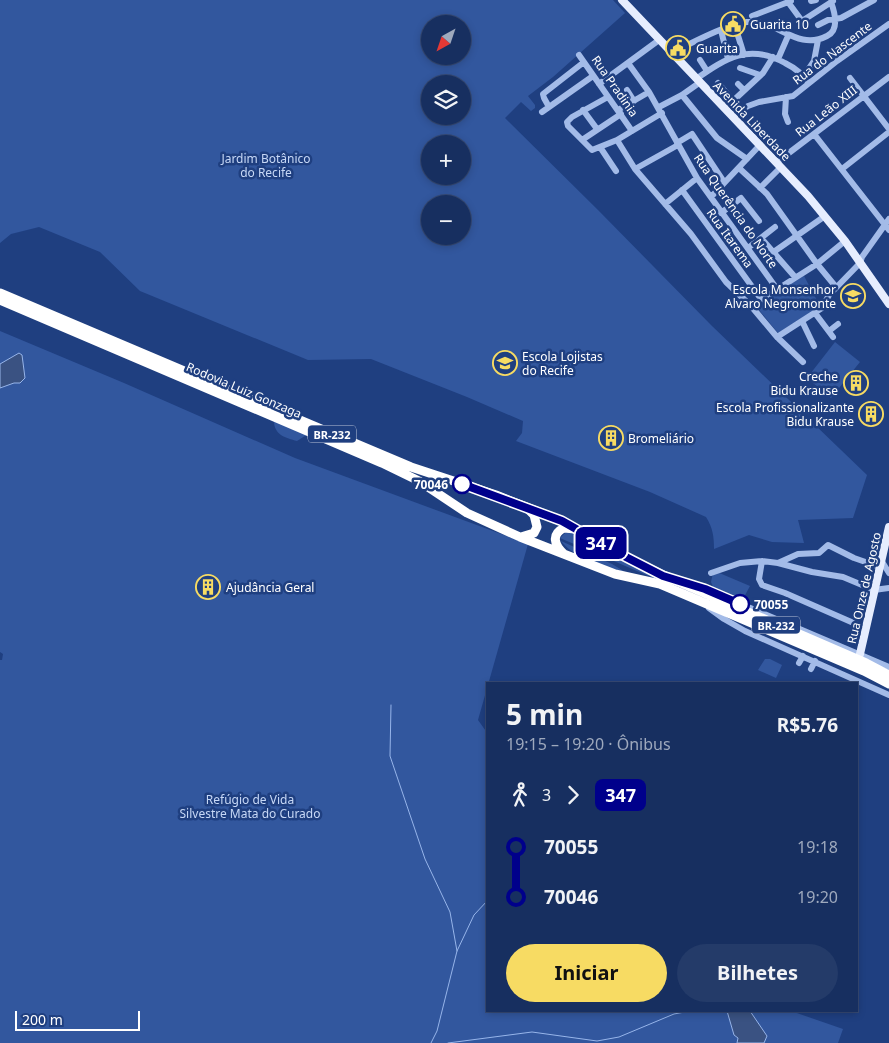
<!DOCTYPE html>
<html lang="pt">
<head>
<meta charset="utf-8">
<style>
  :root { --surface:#172f60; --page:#243b69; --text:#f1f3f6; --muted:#9ea9bd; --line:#364a75; --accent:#f7db63 }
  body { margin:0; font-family:"Noto Sans",sans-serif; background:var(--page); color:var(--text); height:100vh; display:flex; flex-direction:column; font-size:19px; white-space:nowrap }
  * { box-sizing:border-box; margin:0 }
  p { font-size:16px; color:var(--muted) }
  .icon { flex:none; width:28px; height:28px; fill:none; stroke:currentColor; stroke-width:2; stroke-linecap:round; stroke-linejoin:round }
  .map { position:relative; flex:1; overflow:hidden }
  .side { position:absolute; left:486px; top:682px; width:372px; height:330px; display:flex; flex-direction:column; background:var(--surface); border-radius:0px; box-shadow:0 2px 8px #0003,0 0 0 1px var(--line) }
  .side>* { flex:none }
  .badge { padding:0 10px; border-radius:8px; font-size:18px; line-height:32px }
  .needle { width:32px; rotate:220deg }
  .fabs { position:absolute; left:421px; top:15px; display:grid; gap:10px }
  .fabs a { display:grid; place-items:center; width:50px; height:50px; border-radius:50%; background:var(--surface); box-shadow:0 2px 8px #0003,0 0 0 1px var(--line); font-size:25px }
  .scale { position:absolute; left:15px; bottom:12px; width:125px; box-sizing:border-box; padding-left:5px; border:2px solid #fff; border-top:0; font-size:14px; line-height:18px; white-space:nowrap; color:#fff; -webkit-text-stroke:4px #1f3f80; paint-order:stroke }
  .map>.badge { position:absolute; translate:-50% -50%; box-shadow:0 0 0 2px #fff }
  .legs { display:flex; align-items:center; gap:8px; height:55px; padding:0 20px; font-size:16px }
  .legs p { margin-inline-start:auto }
  .overview { display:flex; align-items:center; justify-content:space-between; height:85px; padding:0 20px }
  h1 { font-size:28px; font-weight:700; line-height:38px }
  .cta { display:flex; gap:10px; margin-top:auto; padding:10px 20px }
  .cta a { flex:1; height:58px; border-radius:30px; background:var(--accent); color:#111; font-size:20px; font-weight:700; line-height:58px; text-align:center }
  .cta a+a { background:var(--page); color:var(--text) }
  ul { padding:0 20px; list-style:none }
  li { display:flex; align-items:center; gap:18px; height:50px; font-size:19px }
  li i { display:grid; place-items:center; width:8px; height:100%; margin:0 6px; background:currentColor }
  li i::after { content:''; width:12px; height:12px; margin:-6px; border:4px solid; border-radius:50%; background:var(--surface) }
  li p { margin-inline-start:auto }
  li:first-child i { background:linear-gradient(#0000 50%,currentColor 0) }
  li:last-child i { background:linear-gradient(currentColor 50%,#0000 0) }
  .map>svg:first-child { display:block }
  .green { fill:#32579e; fill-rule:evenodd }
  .water { fill:#3a5282; stroke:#97b5ea }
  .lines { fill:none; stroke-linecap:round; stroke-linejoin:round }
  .stream { stroke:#97b5ea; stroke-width:1 }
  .minor { stroke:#a3bbe8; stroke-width:6 }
  .major { stroke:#e6edfe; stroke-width:8 }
  .highway { stroke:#fff; stroke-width:9 }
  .line-1-casing { stroke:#fff; stroke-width:11 }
  .line-1 { stroke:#00008b; stroke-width:8 }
  .stop-1-dot { fill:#fff; stroke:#00008b; stroke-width:2.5 }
  .labels { text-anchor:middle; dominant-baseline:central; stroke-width:5; stroke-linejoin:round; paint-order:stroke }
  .shield { fill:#1f3f80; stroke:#bcc5d9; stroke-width:1 }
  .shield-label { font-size:11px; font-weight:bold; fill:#fff }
  .poi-label { font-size:12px; fill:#fff; stroke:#1f3f80; text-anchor:start }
  .street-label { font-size:12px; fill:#fff; stroke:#1f3f80 }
  .park-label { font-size:12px; fill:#c7d8f6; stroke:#1f3f80 }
  .stop-label { font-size:12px; font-weight:bold; fill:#fff; stroke:#1f3f80; text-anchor:end }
</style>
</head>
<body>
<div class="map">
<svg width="889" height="1043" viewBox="0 0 889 1043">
  <rect width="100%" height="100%" fill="#1f3f80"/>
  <path class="green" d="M0,0H613L625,13L553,77L528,96L535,105V108L531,111L521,102L505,118L598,210L712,326L867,475L853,518L798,520L804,543L772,542L749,535L714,549C714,537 713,528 706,517L650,492L516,441L522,433L523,421L467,397L371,359L308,360L140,291L100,252L39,227L11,234L0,243ZM430,24H462V56H430ZM430,84H462V116H430ZM430,144H462V176H430ZM430,204H462V236H430Z
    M804,276L820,306L778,333L755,305Z
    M0,331L124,383L295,458L528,544L478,720L488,734V1011H727L734,1035L738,1038L737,1043H0V660H2L3,654L0,652Z
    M835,342L860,362L831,398L807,378Z
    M274,421L308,434L297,441C286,438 274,435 274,421Z
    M573,531L676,585L665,583L560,538L566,532Z
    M561,541L612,564L630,575C610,568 574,559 561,541Z
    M717,572L750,586L743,599L713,587L711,582L713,573Z
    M765,659H770L782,665L776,678L758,670Z
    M750,1011H791L843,1029L838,1043H764L767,1036Z"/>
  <path class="water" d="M19,353L22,355L25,378L20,383H14L0,388V364Z
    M727,1011H750L767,1036L764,1043H737L738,1038L734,1035Z"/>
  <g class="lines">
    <path class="stream" d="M391,705L390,756L425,859L450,912L457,951
      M431,1043L437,1031L457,951L474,915L488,900
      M448,1043L532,1032L597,1041L619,1037L674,1014L690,1011"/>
    <path class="minor" d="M811,1L816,0
      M788,2L802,21L833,1
      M752,16L791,1
      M818,25L828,20L841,18L874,0
      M735,26L744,55
      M721,30L728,59
      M671,53C692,43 724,25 747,22C776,18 796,52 827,36C840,30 835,13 831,2
      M579,55L632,131
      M778,59L788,36
      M700,60L707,71
      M628,63L649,92L697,178L777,289
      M740,68L760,75
      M804,76L814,61L818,40
      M850,78L889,129
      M696,79C726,58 749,43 785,63C795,68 802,73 809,83
      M718,83L741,110
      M599,84L659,40
      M738,84L744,90
      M627,90L634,101
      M682,95L717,138L747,159
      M608,97L572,117L567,122L568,126L592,150L617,140L662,113
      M786,97L785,114L788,122
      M734,100L763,73L773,57
      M549,107L544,98L543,94L584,62
      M659,107L682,95L699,83
      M583,110L597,129
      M618,110L649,92
      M542,112L593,76
      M732,116L748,106L759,102L793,96L837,61L889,24
      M814,134L889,230
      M582,140L621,114
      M617,140L635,169L691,234L726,282L751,306L777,337L803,362
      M677,143L692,134L724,182
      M600,147L616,171
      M777,162L889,77
      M739,168L767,194L817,264L836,287
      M635,169L678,145
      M842,169L889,132
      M760,188L781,167
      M682,190L761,299
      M711,197L760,145
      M665,204L697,178
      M721,213L741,198L759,221
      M761,238L795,277
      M748,248L775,227
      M775,251L825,216
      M751,306L817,264L845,241
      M815,313L833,337
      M802,321L814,346
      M829,331L838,324
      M777,337L822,308L829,295L860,263L862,257L889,219
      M881,560L889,573
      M762,561L759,579L762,585L785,593L865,628
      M778,563L812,572L843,577L874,590L889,588
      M711,573L740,563L762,561L778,563L798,554L819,553L828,545L854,558L880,567
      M748,607L889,667
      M709,608L724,619L745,631L889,695
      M799,663L803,656
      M811,669L815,661"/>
    <path class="major" d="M622,0L808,196L845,241L889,304
      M860,654L889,527"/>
    <path class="highway" d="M0,293L411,467L496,495L562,521L622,555L663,575L866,663L889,675
      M0,300L382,463L419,481L467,513L520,537L615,574L660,584L864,671L889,684
      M521,537L534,533L537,527L534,515L528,509
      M564,554C554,545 551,534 564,528L575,529"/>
  </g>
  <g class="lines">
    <defs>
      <path id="line-1" d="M462,484L562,521L622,555L663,576L705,589L740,604"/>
    </defs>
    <use href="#line-1" class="line-1-casing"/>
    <use href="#line-1" class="line-1"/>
  </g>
  <defs>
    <symbol id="civic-ring" viewBox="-11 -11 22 22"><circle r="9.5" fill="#1f3f80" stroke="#f7db63" stroke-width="1.5"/><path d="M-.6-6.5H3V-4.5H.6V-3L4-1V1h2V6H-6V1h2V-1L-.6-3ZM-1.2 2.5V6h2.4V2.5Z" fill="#f7db63"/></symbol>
    <symbol id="school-ring" viewBox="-11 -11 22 22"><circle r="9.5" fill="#1f3f80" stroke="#f7db63" stroke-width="1.5"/><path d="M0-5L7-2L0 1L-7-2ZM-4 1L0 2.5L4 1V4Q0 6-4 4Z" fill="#f7db63"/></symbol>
    <symbol id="building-ring" viewBox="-11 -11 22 22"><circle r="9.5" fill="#1f3f80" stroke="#f7db63" stroke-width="1.5"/><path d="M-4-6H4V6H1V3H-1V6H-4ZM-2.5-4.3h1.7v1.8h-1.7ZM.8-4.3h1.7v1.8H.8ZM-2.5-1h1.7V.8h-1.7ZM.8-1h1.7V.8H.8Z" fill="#f7db63"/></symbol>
  </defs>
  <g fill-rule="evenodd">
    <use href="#civic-ring" x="719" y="10" width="28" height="28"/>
    <use href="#civic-ring" x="664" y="34" width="28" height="28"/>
    <use href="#school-ring" x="839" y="282" width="28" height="28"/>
    <use href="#school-ring" x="491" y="349" width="28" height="28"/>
    <use href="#building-ring" x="842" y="369" width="28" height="28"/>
    <use href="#building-ring" x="857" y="400" width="28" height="28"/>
    <use href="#building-ring" x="597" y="424" width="28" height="28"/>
    <use href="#building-ring" x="194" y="573" width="28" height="28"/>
  </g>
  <g class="stop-1-dot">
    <circle cx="462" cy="484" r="9"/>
    <circle cx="740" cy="604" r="9"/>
  </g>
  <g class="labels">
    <g class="shield">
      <rect x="308" y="425.5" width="48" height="17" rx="4"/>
      <rect x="752" y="616.5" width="48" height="17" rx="4"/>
    </g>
    <g class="shield-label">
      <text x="332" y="434">BR-232</text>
      <text x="776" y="625">BR-232</text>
    </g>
    <g class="poi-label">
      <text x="750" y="24">Guarita 10</text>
      <text x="696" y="48">Guarita</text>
      <text x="836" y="289" text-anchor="end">Escola Monsenhor<tspan x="836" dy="14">Alvaro Negromonte</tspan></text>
      <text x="522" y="356">Escola Lojistas<tspan x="522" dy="14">do Recife</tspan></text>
      <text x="838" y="376" text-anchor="end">Creche<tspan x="838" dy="14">Bidu Krause</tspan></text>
      <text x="854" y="407" text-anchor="end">Escola Profissionalizante<tspan x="854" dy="14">Bidu Krause</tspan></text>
      <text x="628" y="438">Bromeliário</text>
      <text x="226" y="587">Ajudância Geral</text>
    </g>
    <g class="street-label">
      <text transform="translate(832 53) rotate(-37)">Rua do Nascente</text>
      <text transform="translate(615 86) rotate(55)">Rua Pradinia</text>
      <text transform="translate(826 111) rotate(-38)">Rua Leão XIII</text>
      <text transform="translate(752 121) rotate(46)">Avenida Liberdade</text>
      <text transform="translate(736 211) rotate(55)">Rua Querência do Norte</text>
      <text transform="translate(730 238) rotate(54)">Rua Itarema</text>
      <text transform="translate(244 390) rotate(23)">Rodovia Luiz Gonzaga</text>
      <text transform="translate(864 588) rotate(-77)">Rua Onze de Agosto</text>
    </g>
    <g class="park-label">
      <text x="266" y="158">Jardim Botânico<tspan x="266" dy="14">do Recife</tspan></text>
      <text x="250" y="799">Refúgio de Vida<tspan x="250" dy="14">Silvestre Mata do Curado</tspan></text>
    </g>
    <g class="stop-label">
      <text x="448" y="484">70046</text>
      <text x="754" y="604" text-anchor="start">70055</text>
    </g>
  </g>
</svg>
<div class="fabs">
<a><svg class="needle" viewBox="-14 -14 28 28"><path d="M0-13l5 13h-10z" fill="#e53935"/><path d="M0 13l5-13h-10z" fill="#9ea9bd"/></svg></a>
<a><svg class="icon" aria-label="layers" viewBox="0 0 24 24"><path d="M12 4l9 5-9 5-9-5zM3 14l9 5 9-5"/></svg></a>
<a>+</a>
<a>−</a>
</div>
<div class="scale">200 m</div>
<b class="badge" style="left:601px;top:543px;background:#00008b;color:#fff">347</b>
<section class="side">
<div class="overview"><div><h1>5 min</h1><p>19:15 – 19:20 · Ônibus</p></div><b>R$5.76</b></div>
<div class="legs"><svg class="icon" aria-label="walk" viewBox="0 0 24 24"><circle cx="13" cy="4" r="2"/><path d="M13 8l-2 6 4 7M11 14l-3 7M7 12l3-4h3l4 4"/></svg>3<svg class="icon" aria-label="forward" viewBox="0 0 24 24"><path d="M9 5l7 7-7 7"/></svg><b class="badge" style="background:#00008b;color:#fff">347</b></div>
<ul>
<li><i style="color:#00008b"></i><b>70055</b><p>19:18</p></li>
<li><i style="color:#00008b"></i><b>70046</b><p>19:20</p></li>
</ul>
<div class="cta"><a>Iniciar</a><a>Bilhetes</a></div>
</section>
</div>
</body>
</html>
